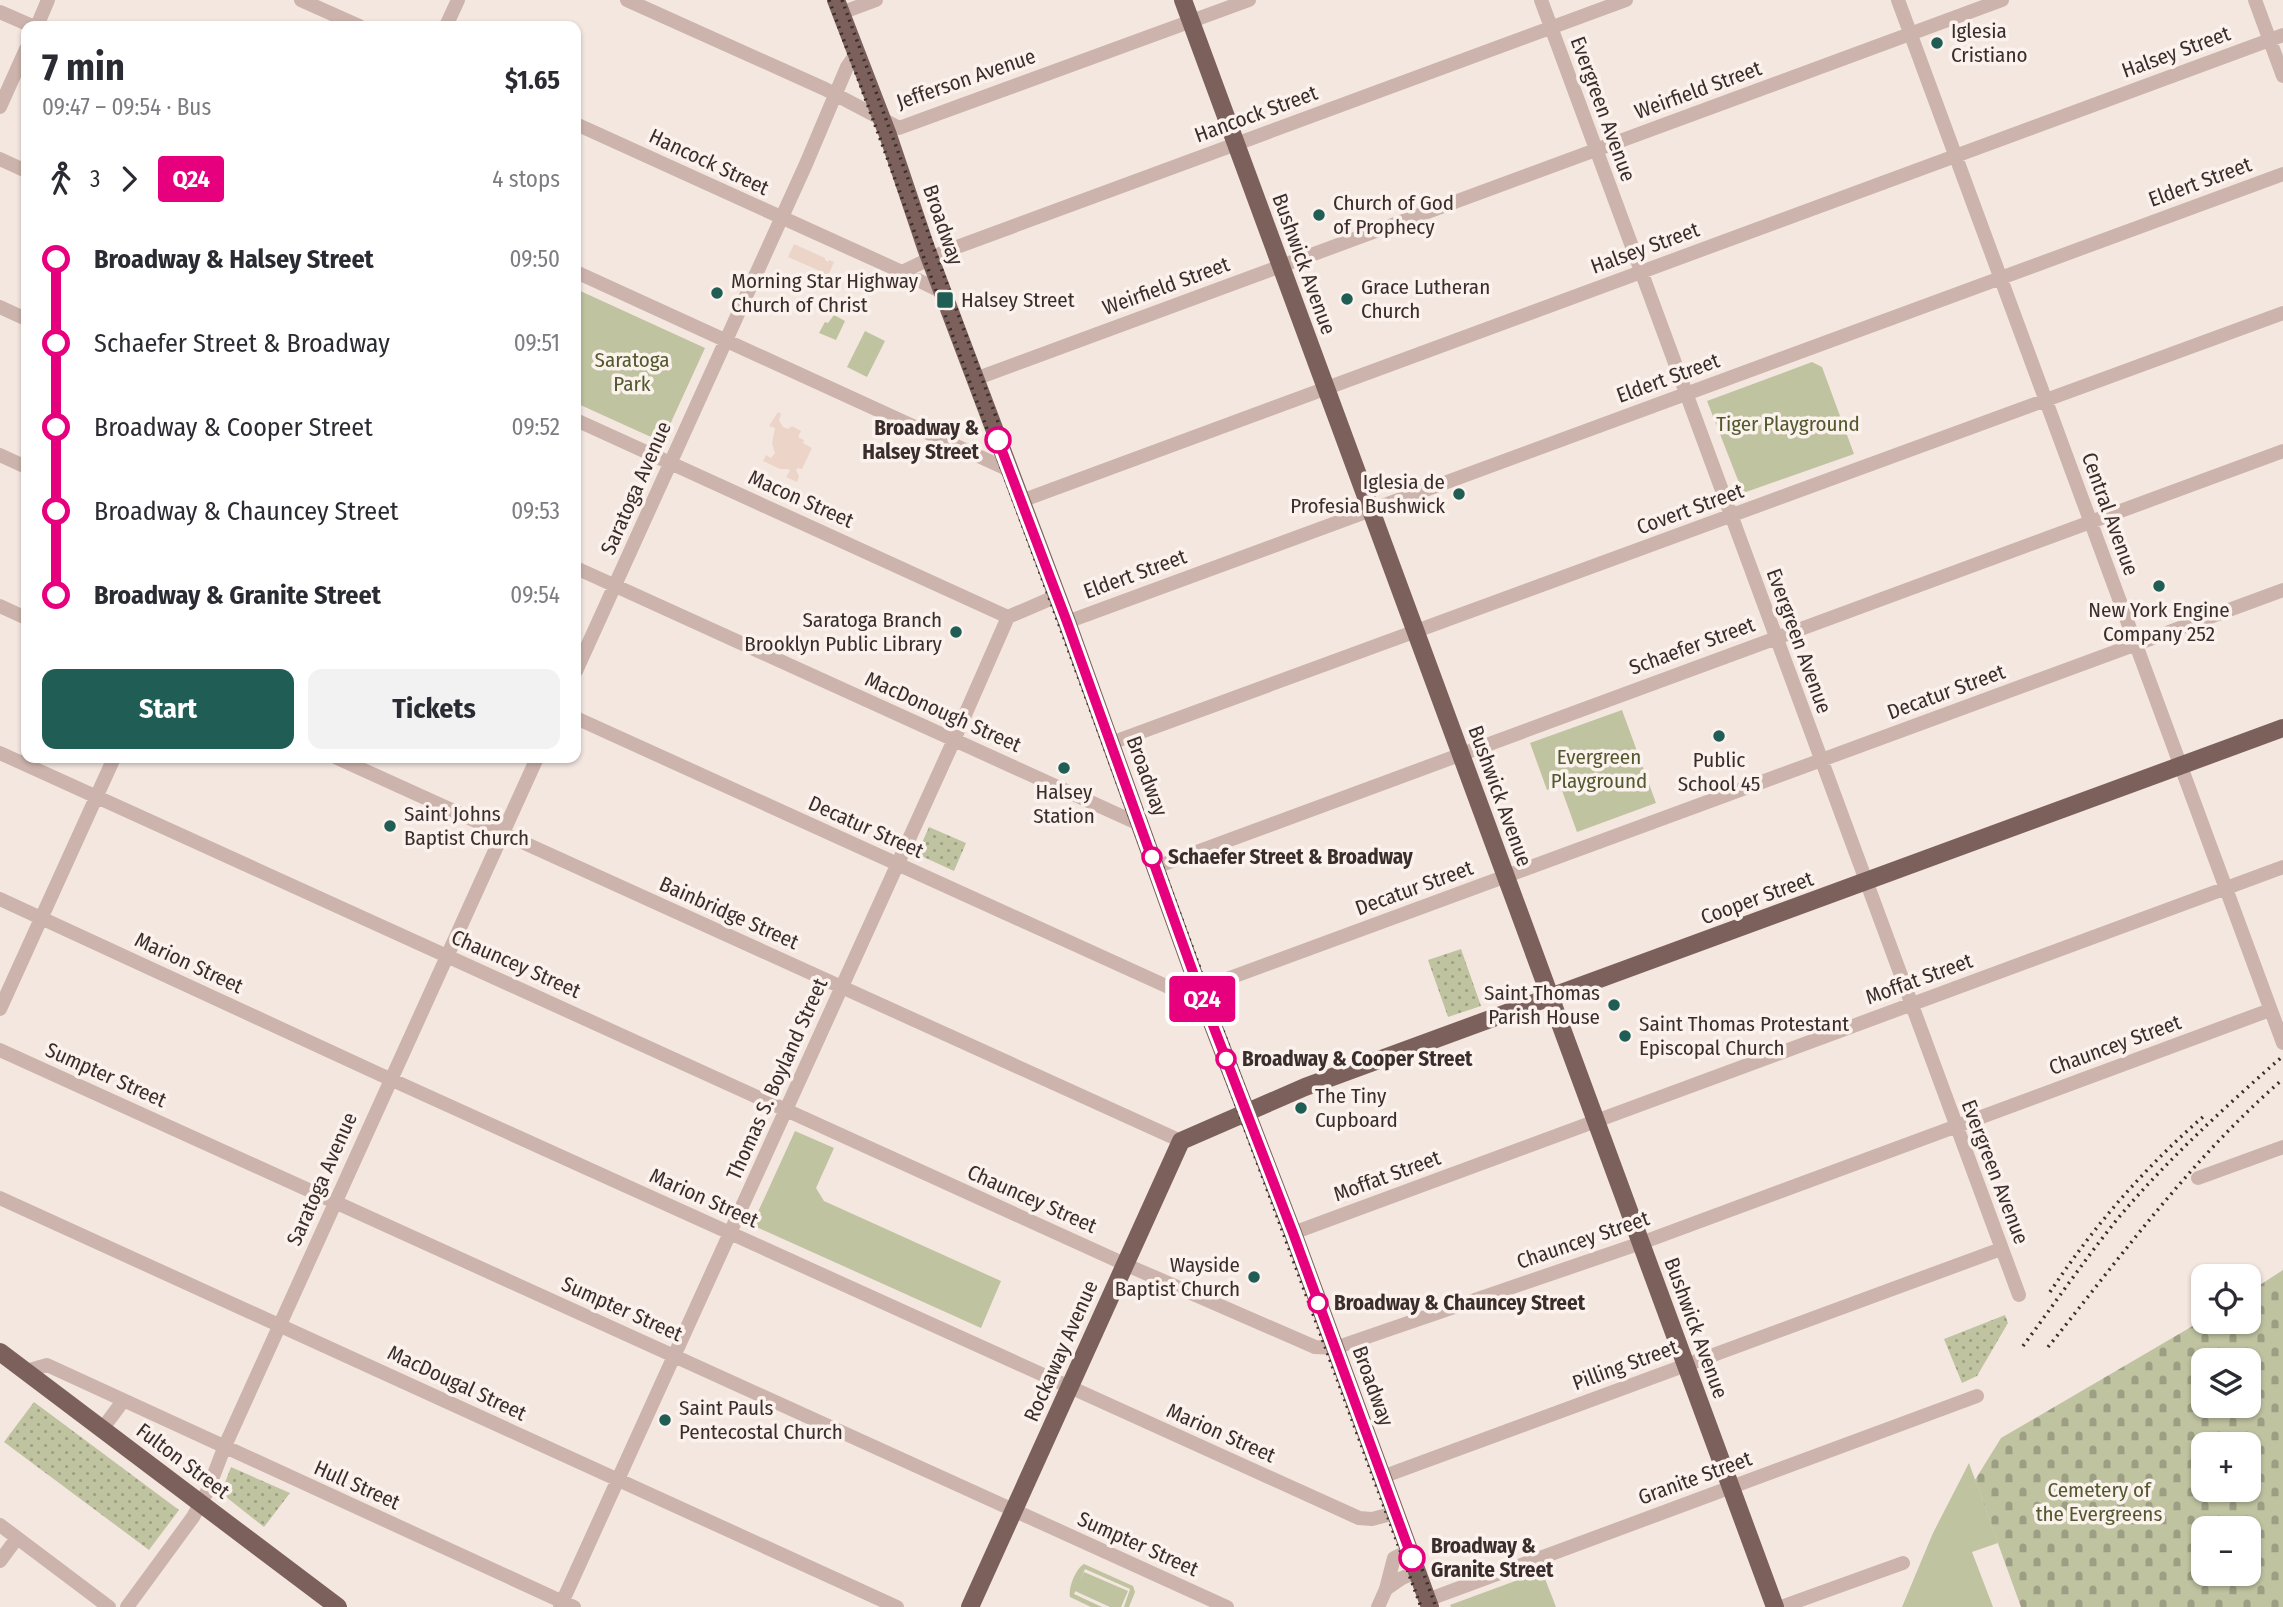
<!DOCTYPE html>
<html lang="en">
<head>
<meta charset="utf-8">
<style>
  :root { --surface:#fff; --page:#f2f2f3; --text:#2b2b33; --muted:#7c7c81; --accent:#1f5d55 }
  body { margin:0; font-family:"Fira Sans Condensed",sans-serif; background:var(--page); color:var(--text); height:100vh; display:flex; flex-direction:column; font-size:26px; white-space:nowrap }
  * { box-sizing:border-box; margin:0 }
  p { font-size:23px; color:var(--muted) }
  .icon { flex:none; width:38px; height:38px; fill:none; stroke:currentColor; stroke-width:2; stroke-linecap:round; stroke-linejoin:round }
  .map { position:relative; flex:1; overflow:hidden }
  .drawer { position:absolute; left:21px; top:21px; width:560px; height:742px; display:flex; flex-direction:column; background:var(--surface); border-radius:14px; box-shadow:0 2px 5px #0004 }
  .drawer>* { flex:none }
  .badge { padding:0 14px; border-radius:5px; font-size:24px; line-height:46px }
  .fabs { position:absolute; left:2191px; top:1264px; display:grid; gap:14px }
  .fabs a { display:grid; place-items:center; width:70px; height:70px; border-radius:14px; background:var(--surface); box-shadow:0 2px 5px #0004; font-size:35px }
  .map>.badge { position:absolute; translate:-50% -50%; box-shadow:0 0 0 4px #fff }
  .legs { display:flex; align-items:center; gap:10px; height:77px; padding:0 21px; font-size:23px }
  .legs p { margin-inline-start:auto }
  .headline { display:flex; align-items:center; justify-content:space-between; height:119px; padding:0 21px }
  h1 { font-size:38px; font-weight:700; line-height:52px }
  .button { display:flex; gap:14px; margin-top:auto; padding:14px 21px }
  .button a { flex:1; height:80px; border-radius:14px; background:var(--accent); color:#fff; font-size:28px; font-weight:700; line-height:80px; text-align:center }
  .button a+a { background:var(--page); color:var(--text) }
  ul { padding:0 21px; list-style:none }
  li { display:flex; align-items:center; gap:24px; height:84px; font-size:26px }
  li i { display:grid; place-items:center; width:10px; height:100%; margin:0 9px; background:currentColor }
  li i::after { content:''; width:18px; height:18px; margin:-9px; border:5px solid; border-radius:50%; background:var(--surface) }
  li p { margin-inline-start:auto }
  li:first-child i { background:linear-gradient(#0000 50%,currentColor 0) }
  li:last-child i { background:linear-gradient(currentColor 50%,#0000 0) }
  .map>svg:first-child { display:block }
  .grass { fill:url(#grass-dots) }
  .cemetery { fill:url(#cemetery-stones); fill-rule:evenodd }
  .park { fill:#bfc3a0 }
  .plaza { fill:#ecd4c8 }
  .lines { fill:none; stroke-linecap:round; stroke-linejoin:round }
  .minor { stroke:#ccb4ac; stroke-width:14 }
  .major { stroke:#7c605c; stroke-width:18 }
  .rail { stroke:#3a2d2b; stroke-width:3.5; stroke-dasharray:2 5; stroke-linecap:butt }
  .line-1-casing { stroke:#fff; stroke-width:16 }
  .line-1 { stroke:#e6007e; stroke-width:10 }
  .poi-dot { fill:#1f5d55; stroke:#fbf2ed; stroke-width:2.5 }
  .stop-1-dot { fill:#fff; stroke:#e6007e; stroke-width:3.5 }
  .labels { text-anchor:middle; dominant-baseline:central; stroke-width:7; stroke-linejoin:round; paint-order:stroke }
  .poi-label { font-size:21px; fill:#3a2d2b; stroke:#fbf2ed; text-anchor:start }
  .street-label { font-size:21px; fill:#3a2d2b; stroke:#fbf2ed }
  .park-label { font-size:21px; fill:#52592e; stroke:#fbf2ed }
  .stop-label { font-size:21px; font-weight:bold; fill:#3a2d2b; stroke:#fbf2ed; text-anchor:start }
</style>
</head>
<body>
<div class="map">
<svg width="2283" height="1607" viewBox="0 0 2283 1607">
  <defs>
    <pattern id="grass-dots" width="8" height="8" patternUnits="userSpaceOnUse" patternTransform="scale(1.75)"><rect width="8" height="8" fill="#bfc3a0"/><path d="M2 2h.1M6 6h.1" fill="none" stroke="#9c9f83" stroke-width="1.8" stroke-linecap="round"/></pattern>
    <pattern id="cemetery-stones" width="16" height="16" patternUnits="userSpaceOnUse" patternTransform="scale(1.75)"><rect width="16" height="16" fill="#bfc3a0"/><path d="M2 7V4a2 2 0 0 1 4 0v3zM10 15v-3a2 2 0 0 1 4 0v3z" fill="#9c9f83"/></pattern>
  </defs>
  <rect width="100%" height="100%" fill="#f4e7e0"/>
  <path class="grass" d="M929,827L966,843L954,871L917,854Z
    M1461,949L1481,1006L1448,1017L1428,960Z
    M2005,1315L2008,1323L1977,1376L1962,1383L1944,1339Z
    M34,1402L179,1510L149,1550L4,1442Z
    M231,1467L290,1493L264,1527L221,1493Z"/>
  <path class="cemetery" d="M2283,1270V1607H2021L1975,1480L2001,1438L2203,1320L2249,1321V1292ZM2203,1360H2249V1405H2203ZM2203,1444H2249V1489H2203ZM2203,1528H2249V1573H2203Z"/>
  <path class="park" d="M576,289L705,348L662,442L576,403Z
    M834,315L845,321L836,340L819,333L825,322L828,323Z
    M865,331L885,341L867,377L847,367Z
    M1812,362L1822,367L1854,454L1743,493L1707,401Z
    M1622,710L1656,803L1577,832L1560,785L1547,790L1530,743Z
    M795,1131L834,1148L816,1188L824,1201L1001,1281L981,1328L752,1225Z
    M1969,1463L1998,1543L1972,1552L1993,1607H1902L1933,1533Z
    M1084,1564L1133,1586L1135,1592L1129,1607H1124L1130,1589L1085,1569L1074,1594L1102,1607H1091L1070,1597C1068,1588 1076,1568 1084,1564Z
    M1542,1571L1556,1607H1451L1450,1605Z
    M1084,1572L1128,1591L1121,1607H1110L1075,1591Z"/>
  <path class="plaza" d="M794,244L825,258V260L828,262L829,260L834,262L827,278L819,275L820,271L788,257Z
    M778,412L781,414L779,420L783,427L788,429L792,426L801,431L798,437L804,440L803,443L812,448L802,469L798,468L796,470L799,476L797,482L786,477L790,471L788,469H780L763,461L766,455L771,458L775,453L772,443L775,428L769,426Z"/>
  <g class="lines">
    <path class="minor" d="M301,0L359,26
      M627,0L825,89L899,128L1249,0
      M1541,0L2019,1295
      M1898,0L2283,1043
      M2255,0L2283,76
      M0,12L32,26
      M841,13L876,0
      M37,26L48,0
      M446,26L458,0
      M0,107L26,49
      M576,124L902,272L944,293
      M0,159L26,171
      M576,272L1009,470
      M902,272L946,251L1626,0
      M0,307L26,319
      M975,379L2002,0
      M576,420L1008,617
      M0,455L26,467
      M1021,501L2283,35
      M576,568L1139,824
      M0,606L26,618
      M1067,622L2283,174
      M576,671L806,164L847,67L856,54
      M576,718L1175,990L1186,991L1199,989L1216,983L2283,590
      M1111,743L2283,313
      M0,753L1138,1270L1315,1347L1335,1348L1641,1243L2270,1010
      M337,758L1181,1141
      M1156,867L2283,451
      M0,899L379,1074L1359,1518L1372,1519L1395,1513
      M0,1009L114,758
      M0,1050L1227,1607
      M2198,1178L2283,1147
      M0,1198L897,1607
      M1293,1233L2283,867
      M26,1371L47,1365L574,1607
      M103,1428L123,1401
      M1382,1477L2001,1249
      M0,1525L109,1607
      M0,1561L17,1538
      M1386,1589L1402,1578L1417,1572
      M1427,1600L1977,1396
      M127,1607L193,1517L208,1490L224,1448L537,758
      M560,1607L954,740L1008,617L1057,596
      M1378,1607L1386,1589L1394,1558L1409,1551
      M1781,1607L1903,1563"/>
    <path class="major" d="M836,0L888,135L926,248L1067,622L1199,989L1293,1233L1430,1607
      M1183,0L1775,1607
      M0,1352L338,1607
      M970,1607L1181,1141L1305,1087L2283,728"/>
    <path class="rail" d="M829,0L1421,1607
      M842,0L1436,1607
      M2050,1292C2094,1226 2144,1168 2204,1116
      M2023,1346C2055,1303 2085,1259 2119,1217C2168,1159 2226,1106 2283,1056
      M2048,1347C2123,1254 2192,1158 2283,1079"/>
  </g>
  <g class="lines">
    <defs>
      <path id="line-1" d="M998,440L1067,622L1199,989L1293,1233L1412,1558"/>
    </defs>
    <use href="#line-1" class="line-1-casing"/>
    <use href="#line-1" class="line-1"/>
  </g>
  <g class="poi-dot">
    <circle cx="1937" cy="43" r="7"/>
    <circle cx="1319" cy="215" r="7"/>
    <circle cx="717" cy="293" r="7"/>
    <circle cx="1347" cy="299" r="7"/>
    <rect x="936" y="291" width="18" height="18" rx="3.5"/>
    <circle cx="1459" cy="494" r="7"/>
    <circle cx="2159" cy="586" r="7"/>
    <circle cx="956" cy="632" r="7"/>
    <circle cx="1719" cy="736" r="7"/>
    <circle cx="1064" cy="768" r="7"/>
    <circle cx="390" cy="826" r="7"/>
    <circle cx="1614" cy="1005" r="7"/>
    <circle cx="1625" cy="1036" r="7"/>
    <circle cx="1301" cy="1108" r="7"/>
    <circle cx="1254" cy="1277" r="7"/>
    <circle cx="665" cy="1420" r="7"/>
  </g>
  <g class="stop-1-dot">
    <circle cx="998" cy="440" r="12"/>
    <circle cx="1152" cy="857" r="9"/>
    <circle cx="1226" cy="1059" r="9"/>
    <circle cx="1318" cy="1303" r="9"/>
    <circle cx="1412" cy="1558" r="12"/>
  </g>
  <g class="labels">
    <g class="poi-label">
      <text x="1951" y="31">Iglesia<tspan x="1951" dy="24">Cristiano</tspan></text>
      <text x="1333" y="203">Church of God<tspan x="1333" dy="24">of Prophecy</tspan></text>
      <text x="731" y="281">Morning Star Highway<tspan x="731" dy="24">Church of Christ</tspan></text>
      <text x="1361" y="287">Grace Lutheran<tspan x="1361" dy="24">Church</tspan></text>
      <text x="961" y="300">Halsey Street</text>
      <text x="1445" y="482" text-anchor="end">Iglesia de<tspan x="1445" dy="24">Profesia Bushwick</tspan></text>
      <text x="2159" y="610" text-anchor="middle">New York Engine<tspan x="2159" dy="24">Company 252</tspan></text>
      <text x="942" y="620" text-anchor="end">Saratoga Branch<tspan x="942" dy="24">Brooklyn Public Library</tspan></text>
      <text x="1719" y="760" text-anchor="middle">Public<tspan x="1719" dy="24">School 45</tspan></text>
      <text x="1064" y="792" text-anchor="middle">Halsey<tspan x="1064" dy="24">Station</tspan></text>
      <text x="404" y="814">Saint Johns<tspan x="404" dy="24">Baptist Church</tspan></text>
      <text x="1600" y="993" text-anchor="end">Saint Thomas<tspan x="1600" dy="24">Parish House</tspan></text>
      <text x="1639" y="1024">Saint Thomas Protestant<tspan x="1639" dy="24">Episcopal Church</tspan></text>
      <text x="1315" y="1096">The Tiny<tspan x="1315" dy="24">Cupboard</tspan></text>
      <text x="1240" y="1265" text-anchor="end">Wayside<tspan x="1240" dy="24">Baptist Church</tspan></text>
      <text x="679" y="1408">Saint Pauls<tspan x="679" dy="24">Pentecostal Church</tspan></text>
    </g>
    <g class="street-label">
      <text transform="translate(2176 52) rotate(-20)">Halsey Street</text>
      <text transform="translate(966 79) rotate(-19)">Jefferson Avenue</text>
      <text transform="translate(1698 90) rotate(-20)">Weirfield Street</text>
      <text transform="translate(1603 109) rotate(70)">Evergreen Avenue</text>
      <text transform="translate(1256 114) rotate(-20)">Hancock Street</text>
      <text transform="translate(709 162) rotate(25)">Hancock Street</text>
      <text transform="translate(2200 182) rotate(-20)">Eldert Street</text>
      <text transform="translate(943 225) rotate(71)">Broadway</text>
      <text transform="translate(1645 248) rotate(-20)">Halsey Street</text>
      <text transform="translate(1304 264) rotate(70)">Bushwick Avenue</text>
      <text transform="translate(1166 286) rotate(-20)">Weirfield Street</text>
      <text transform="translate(1668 378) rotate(-20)">Eldert Street</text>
      <text transform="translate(636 488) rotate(-66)">Saratoga Avenue</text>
      <text transform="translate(801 499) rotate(24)">Macon Street</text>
      <text transform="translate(1690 509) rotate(-20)">Covert Street</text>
      <text transform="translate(2110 514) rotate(70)">Central Avenue</text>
      <text transform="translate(1135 574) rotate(-20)">Eldert Street</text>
      <text transform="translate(1799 641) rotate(70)">Evergreen Avenue</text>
      <text transform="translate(1692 646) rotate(-20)">Schaefer Street</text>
      <text transform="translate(1946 692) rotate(-20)">Decatur Street</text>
      <text transform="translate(943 712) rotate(24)">MacDonough Street</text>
      <text transform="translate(1147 776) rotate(70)">Broadway</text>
      <text transform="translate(1500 796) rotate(70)">Bushwick Avenue</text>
      <text transform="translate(866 827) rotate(24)">Decatur Street</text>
      <text transform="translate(1414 888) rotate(-20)">Decatur Street</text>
      <text transform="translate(1757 898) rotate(-20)">Cooper Street</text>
      <text transform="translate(729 913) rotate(24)">Bainbridge Street</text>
      <text transform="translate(189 963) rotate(25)">Marion Street</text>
      <text transform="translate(516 964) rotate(24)">Chauncey Street</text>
      <text transform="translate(1919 979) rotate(-20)">Moffat Street</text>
      <text transform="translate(2115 1045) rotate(-20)">Chauncey Street</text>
      <text transform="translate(106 1075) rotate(24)">Sumpter Street</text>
      <text transform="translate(777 1079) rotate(-66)">Thomas S. Boyland Street</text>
      <text transform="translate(1995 1172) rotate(69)">Evergreen Avenue</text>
      <text transform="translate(1387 1176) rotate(-20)">Moffat Street</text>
      <text transform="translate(322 1179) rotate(-66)">Saratoga Avenue</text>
      <text transform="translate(704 1198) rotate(24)">Marion Street</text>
      <text transform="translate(1032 1199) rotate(24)">Chauncey Street</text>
      <text transform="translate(1583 1240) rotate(-19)">Chauncey Street</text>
      <text transform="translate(622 1309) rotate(24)">Sumpter Street</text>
      <text transform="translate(1696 1328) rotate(70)">Bushwick Avenue</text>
      <text transform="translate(1061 1351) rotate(-66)">Rockaway Avenue</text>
      <text transform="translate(1625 1365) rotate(-20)">Pilling Street</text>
      <text transform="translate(457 1383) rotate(25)">MacDougal Street</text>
      <text transform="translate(1373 1386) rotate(70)">Broadway</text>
      <text transform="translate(1221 1433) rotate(24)">Marion Street</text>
      <text transform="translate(183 1461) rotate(37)">Fulton Street</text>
      <text transform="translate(1695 1478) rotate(-20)">Granite Street</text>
      <text transform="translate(357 1485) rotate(24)">Hull Street</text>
      <text transform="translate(1138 1544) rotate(24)">Sumpter Street</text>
    </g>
    <g class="park-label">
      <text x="632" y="360">Saratoga<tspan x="632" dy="24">Park</tspan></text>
      <text x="1788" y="424">Tiger Playground</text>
      <text x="1599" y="757">Evergreen<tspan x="1599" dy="24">Playground</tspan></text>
      <text x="2099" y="1490">Cemetery of<tspan x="2099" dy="24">the Evergreens</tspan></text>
    </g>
    <g class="stop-label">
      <text x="979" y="428" text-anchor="end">Broadway &amp;<tspan x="979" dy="24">Halsey Street</tspan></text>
      <text x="1168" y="857">Schaefer Street &amp; Broadway</text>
      <text x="1242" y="1059">Broadway &amp; Cooper Street</text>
      <text x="1334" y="1303">Broadway &amp; Chauncey Street</text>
      <text x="1431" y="1546">Broadway &amp;<tspan x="1431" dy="24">Granite Street</tspan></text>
    </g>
  </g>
</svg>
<div class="fabs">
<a><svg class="icon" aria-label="locate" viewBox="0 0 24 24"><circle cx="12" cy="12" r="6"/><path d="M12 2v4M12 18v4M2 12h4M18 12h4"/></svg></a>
<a><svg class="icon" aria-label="layers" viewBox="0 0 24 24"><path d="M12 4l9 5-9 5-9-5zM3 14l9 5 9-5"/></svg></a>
<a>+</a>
<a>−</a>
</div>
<b class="badge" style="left:1202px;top:999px;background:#e6007e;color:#fff">Q24</b>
<section class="drawer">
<div class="headline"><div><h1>7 min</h1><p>09:47 – 09:54 · Bus</p></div><b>$1.65</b></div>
<div class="legs"><svg class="icon" aria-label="walk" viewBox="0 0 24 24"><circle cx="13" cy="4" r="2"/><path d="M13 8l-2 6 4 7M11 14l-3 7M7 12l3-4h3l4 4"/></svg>3<svg class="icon" aria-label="forward" viewBox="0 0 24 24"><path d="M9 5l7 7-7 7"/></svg><b class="badge" style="background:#e6007e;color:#fff">Q24</b><p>4 stops</p></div>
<ul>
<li><i style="color:#e6007e"></i><b>Broadway &amp; Halsey Street</b><p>09:50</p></li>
<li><i style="color:#e6007e"></i><span>Schaefer Street &amp; Broadway</span><p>09:51</p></li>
<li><i style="color:#e6007e"></i><span>Broadway &amp; Cooper Street</span><p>09:52</p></li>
<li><i style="color:#e6007e"></i><span>Broadway &amp; Chauncey Street</span><p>09:53</p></li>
<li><i style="color:#e6007e"></i><b>Broadway &amp; Granite Street</b><p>09:54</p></li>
</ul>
<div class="button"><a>Start</a><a>Tickets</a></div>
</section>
</div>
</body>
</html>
